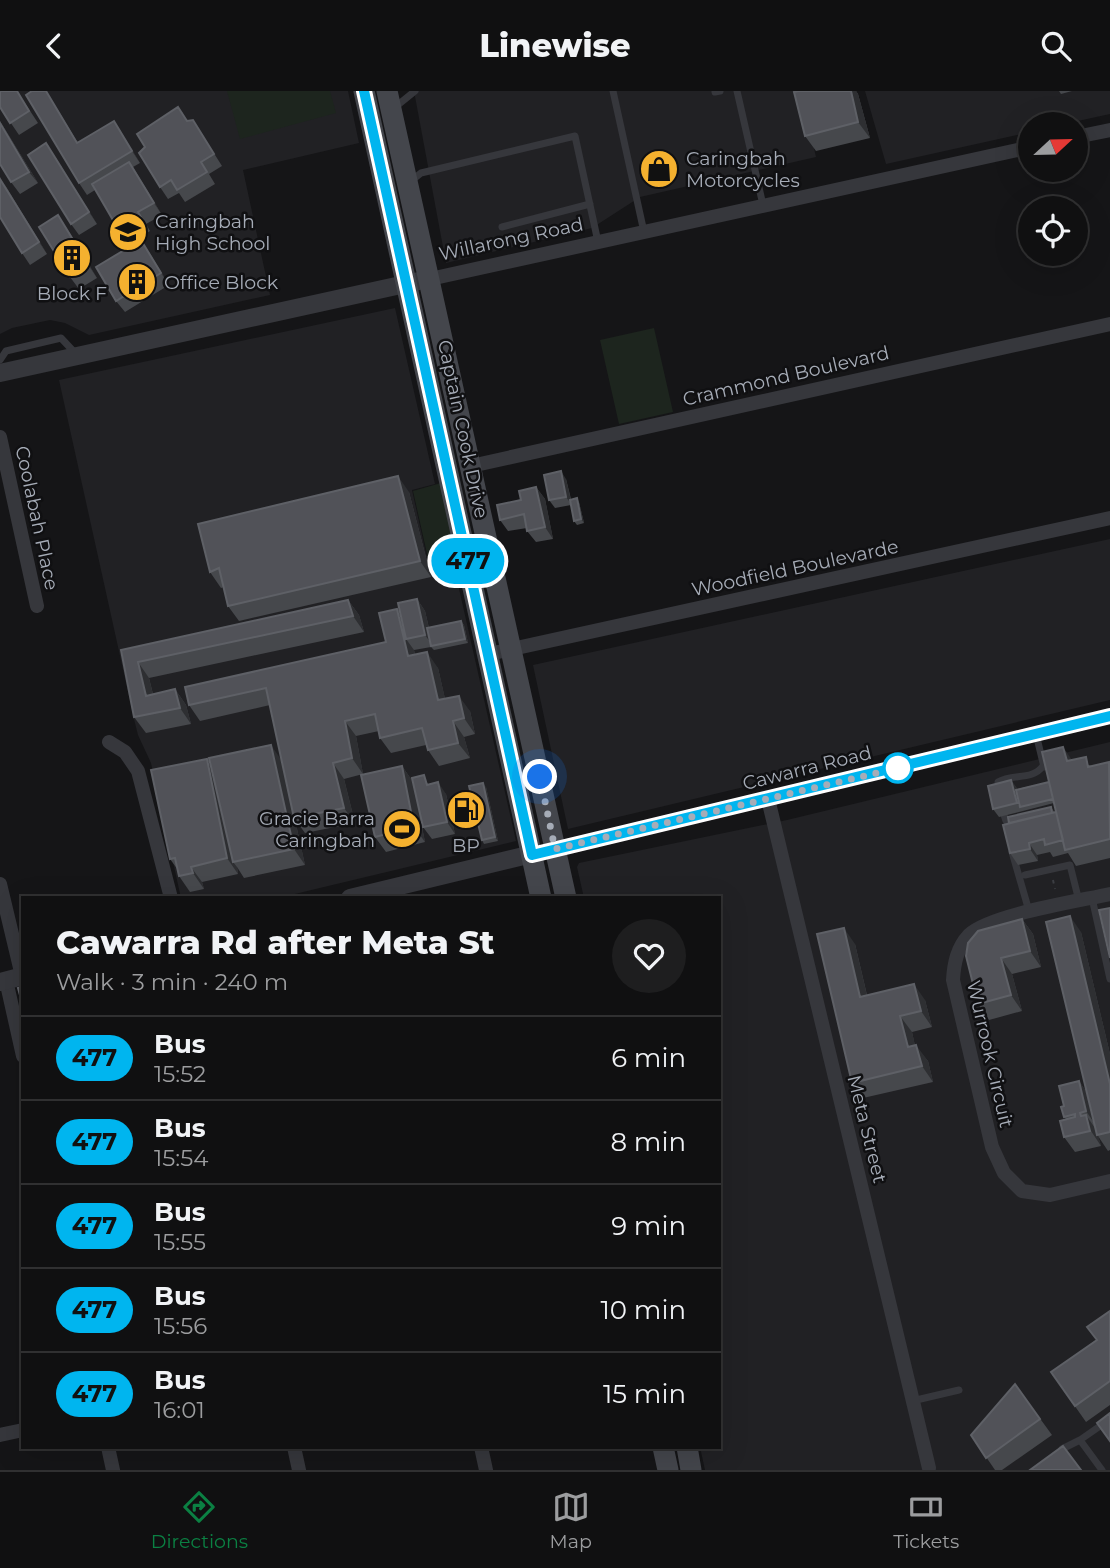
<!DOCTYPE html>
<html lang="en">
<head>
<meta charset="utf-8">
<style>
  :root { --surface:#101011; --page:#1e1e1f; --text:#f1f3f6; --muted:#9c9d9f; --line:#303031; --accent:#0b8043 }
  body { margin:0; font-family:Montserrat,sans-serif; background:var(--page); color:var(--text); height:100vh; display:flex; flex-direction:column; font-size:26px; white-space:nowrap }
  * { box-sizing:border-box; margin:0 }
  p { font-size:23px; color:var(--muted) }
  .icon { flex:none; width:38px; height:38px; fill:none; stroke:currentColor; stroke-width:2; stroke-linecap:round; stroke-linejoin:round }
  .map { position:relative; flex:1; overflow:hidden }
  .sheet { position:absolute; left:21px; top:805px; width:700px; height:553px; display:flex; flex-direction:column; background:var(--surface); border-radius:0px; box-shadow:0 7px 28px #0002,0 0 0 2px var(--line) }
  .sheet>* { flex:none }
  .badge { padding:0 14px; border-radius:23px; font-size:24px; line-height:46px }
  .needle { width:46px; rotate:68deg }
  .fabs { position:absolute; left:1018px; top:21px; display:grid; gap:14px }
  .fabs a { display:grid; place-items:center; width:70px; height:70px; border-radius:50%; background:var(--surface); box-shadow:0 7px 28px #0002,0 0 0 2px var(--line); font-size:35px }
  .you { position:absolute; width:35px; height:35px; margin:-18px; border:5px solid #fff; border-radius:50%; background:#1a73e8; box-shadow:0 0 0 10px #1a73e833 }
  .map>.badge { position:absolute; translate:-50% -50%; box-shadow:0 0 0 4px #fff }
  .round { display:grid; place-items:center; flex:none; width:74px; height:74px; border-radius:37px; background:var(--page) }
  .headline { display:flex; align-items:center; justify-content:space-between; height:119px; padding:0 35px }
  h1 { font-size:33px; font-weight:800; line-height:52px }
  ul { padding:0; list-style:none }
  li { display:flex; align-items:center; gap:21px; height:84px; padding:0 35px; border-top:2px solid var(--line) }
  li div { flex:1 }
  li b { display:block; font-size:26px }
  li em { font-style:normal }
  li .badge { min-width:77px; font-weight:700; text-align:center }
  header { display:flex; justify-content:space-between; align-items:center; height:91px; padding:0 35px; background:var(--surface); font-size:32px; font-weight:800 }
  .tabs { display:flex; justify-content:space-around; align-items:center; height:98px; border-top:2px solid var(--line); background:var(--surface); font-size:19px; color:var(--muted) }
  .tabs a { display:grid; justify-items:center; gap:4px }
  .tabs .current { color:var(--accent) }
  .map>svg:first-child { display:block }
  .built { fill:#212124 }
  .green { fill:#1d251e }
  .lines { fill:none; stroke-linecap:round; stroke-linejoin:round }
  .path { stroke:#3c3e43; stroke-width:2; stroke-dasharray:3.5 5; stroke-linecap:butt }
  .service { stroke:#36373c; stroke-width:7 }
  .minor { stroke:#36373c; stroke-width:14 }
  .tertiary { stroke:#36373c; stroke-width:18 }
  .secondary { stroke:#44464c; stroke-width:21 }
  .wall { fill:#46484c }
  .shaded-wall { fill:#2e2f32 }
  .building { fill:#515258; stroke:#5e6066; stroke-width:2 }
  .line-casing { stroke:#fff; stroke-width:16 }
  .line { stroke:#00b5ef; stroke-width:10 }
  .walk { stroke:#a6acb7; stroke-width:7; stroke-dasharray:0 12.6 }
  .stop-dot { fill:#fff; stroke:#00b5ef; stroke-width:3.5 }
  .labels { text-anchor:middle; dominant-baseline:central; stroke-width:5; stroke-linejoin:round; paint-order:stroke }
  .poi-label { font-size:19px; fill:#a6acb7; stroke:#101012; text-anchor:start }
  .street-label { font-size:19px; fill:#a6acb7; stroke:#101012 }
</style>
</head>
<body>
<header><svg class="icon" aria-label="back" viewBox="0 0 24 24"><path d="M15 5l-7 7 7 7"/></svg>Linewise<svg class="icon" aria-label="search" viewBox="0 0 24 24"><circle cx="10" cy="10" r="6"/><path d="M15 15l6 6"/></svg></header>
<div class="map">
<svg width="1110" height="1379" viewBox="0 0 1110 1379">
  <rect width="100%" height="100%" fill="#151517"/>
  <path class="built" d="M0,0H348L359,52L243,79L270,204L89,244L65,232L50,229L12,237L0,243Z
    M414,0H801L816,66L640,106L592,137L446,172Z
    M865,0H1110V23L1064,33H1031V41L886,73Z
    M395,217L435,393L412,399L431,485L455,480L516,750L278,807H181L151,672L138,644L134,628L59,289Z
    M1110,448V609L568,738L533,574Z
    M1110,651V1379H705L700,1356H719V807H584L577,776L579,772L787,729Z"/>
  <path class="green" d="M227,0H330L336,22L240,48Z
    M654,237L673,321L619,333L600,249Z
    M441,392L460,478L432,485L413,400Z"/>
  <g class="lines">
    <path class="path" d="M1053,789L1055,798"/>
    <path class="service" d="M613,0L644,141
      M737,0L763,114
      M715,1L720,0
      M394,17L415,0
      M411,90L421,82L575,45L598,151
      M502,136L590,113
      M0,269L6,260L61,247L76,263
      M1036,643L1044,676
      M999,699L998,691C1012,682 1032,690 1043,675
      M1004,724L1006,730
      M1012,761L1029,820
      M1025,784L1070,774L1079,810
      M1092,807L1110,888
      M912,1310L959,1299
      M1062,1358L1080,1349
      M1102,1379L1080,1349L1110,1328"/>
    <path class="minor" d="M1076,46L1110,39
      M430,188L1031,56
      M0,346L37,515
      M471,375L1110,233
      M489,563L1110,427
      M109,651L125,661L138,680L171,807
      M768,708L929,1377
      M555,758L1110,625
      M0,793L22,885
      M1110,803C1079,810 989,824 969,844C957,857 954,872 953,889L992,1056L1004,1082L1022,1100L1050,1104L1110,1090
      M6,889L23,965
      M0,1344L23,1339
      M108,1356L113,1379
      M294,1356L299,1379
      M481,1356L486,1379"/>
    <path class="tertiary" d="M0,282L419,190
      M350,807L532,763
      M0,891L23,885"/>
    <path class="secondary" d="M364,0L541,807
      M387,0L566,807
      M663,1356L668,1379
      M687,1356L691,1379"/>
  </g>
  <path class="wall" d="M0,0H17L38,32L19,44L0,16Z
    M798,0H856L858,3L870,47L816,60L805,45Z
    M1059,0H1072L1061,3Z
    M50,6L78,52L114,30L140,72L133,76L162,124L146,133L150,140L140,146L136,141L125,148L95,99L87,104L79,92Z
    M193,29L222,75L209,83L215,93L185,111L179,102L168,108L160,96L188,30Z
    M0,30L38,92L20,103L11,91Z
    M54,64L97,133L79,144L71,133Z
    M5,94L47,163L30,174L22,162Z
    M66,136L97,187L79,198L70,186Z
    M149,161L169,194L125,221L116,210Z
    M566,388L571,408L579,411L584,432L577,434L574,430L571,414L555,417L549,409Z
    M536,396L545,408L553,448L536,451L527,440V437L508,440L500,429Z
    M409,401L431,486L239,530L228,515L224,496L221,497L210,481L198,433Z
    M417,508L425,520L429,537L461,530L464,534L468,552L434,559L431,556L414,559L415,564L438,577L445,608L470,620L475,643L464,646L470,667L439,675L428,659L426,654L391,662L380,647L379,640L356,645L363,683L344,688L355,732L305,742L294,727L270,614L200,630L189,614L386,551L397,518L400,522Z
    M348,509L359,524L364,541L149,587L153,603L175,598L186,614L191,633L146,642L134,626L121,559Z
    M207,668L211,673L282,670L305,774L244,787L237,776L238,783L202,791L204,798L190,801L179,785L178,779L170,768Z
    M1073,669L1092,675L1110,674V767L1076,775L1068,762L1053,766L1050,761L1037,764L1038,770L1018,774L1010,762L1009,732L1051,716L1055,722L1056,721L1054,712L999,726L993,718L1011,689L1017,698L1049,691Z
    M402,675L413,691L425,751L386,761L375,746Z
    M430,693L446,703L455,743L432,748L423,736Z
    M486,696L498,750L484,753L482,749Z
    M1022,828L1033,843L1041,876L1012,883L1022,920L989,929L978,913Z
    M1081,841L1110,963V1059L1108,1060L1098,1045L1101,1055L1075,1061L1064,1046L1066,1028L1064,1026V1015L1079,990L1087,1002Z
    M855,853L867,904L925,909L932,936L912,941L915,955L928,970L933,991L863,1007L852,992Z
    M1110,1220V1314L1086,1331L1051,1281L1096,1249Z
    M1015,1293L1052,1344L1002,1379H995L971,1344Z"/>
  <path class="shaded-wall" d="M46,0L50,6L85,64L77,52Z
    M851,0H856L858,3L870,47L858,31Z
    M0,30L38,92L29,81L0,32Z
    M114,30L122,42L140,72L132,60Z
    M46,52L54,64L97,133L89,121Z
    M129,71L137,83L162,124L154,112Z
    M0,87L5,94L47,163L39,151Z
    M58,124L66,136L97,187L89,175Z
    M141,149L149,161L169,194L161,182Z
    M561,380L566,388L572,414L566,406Z
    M398,385L409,401L431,486L420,470Z
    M536,396L545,408L553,448L545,436Z
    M577,407L579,411L584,432L581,428Z
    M417,508L425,520L433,555L425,544Z
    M348,509L359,524L364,541L353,525Z
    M397,518L408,534L406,548L414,559L419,581L408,565Z
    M461,530L464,534L468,552L465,548Z
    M427,561L438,577L449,625L438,609Z
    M138,571L149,587L157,620L146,605Z
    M175,598L186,614L191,633L180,617Z
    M459,605L470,620L475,643L464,627Z
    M345,630L356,645L363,683L352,667Z
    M453,630L464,646L470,667L458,652Z
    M271,654L282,670L305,774L294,758Z
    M1063,656L1074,672L1067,670Z
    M207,668L218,684L233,771L237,776L238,783L227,767Z
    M333,672L344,688L355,732L344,717Z
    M402,675L413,691L425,751L414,736Z
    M1011,689L1017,697L1021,715L1020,716L1023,720L1017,712Z
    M438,691L446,703L455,743L447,731Z
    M483,692L486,696L498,750L495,746Z
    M1029,752L1037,764L1038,770L1030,758Z
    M191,776L202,791L204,798L193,782Z
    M1070,825L1081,841L1110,963V993Z
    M1022,828L1033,843L1041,876L1030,860Z
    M844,837L855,853L871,922L860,906Z
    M1001,867L1012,883L1022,920L1011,904Z
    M914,893L925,909L932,936L921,920Z
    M900,925L912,941L919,972L908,956Z
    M916,954L928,970L933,991L922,975Z
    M1079,990L1090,1006L1097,1036L1086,1020Z
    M1080,1022L1088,1034L1086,1024L1097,1040L1101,1055L1081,1025Z"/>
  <path class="building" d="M0,0H17L29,20L10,32L0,16Z
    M32,0H46L77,52L114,30L132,60L79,92L26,4Z
    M798,0H851L858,31L805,45L794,1Z
    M178,16L187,30L193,29L214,63L201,71L207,81L177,99L171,89L160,96L139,62L145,56L137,43Z
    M0,32L29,81L11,91L0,73Z
    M46,52L89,121L71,133L28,64Z
    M129,71L154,112L138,121L142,128L131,134L128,129L117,136L92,93Z
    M0,88L39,151L22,162L0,126Z
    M58,124L89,175L70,186L39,136Z
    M141,149L161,182L116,210L96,176Z
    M561,380L566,406L549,409L544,384Z
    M398,385L420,470L228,515L219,477L210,481L198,433Z
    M536,396L545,436L527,440L524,423L500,429L497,414L521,409L519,400Z
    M577,407L581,428L574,430L570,409Z
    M417,508L425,544L406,548L398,512Z
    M348,509L353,525L138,571L146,605L175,598L180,617L134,626L121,559Z
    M397,518L408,565L427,561L438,609L459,605L464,627L453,630L458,652L428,659L422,637L380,647L375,623L345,630L352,667L333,672L344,717L294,727L266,597L189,614L185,596L386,551L379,522Z
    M461,530L465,548L431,555L427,537Z
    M271,654L294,758L233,771L209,667Z
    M1063,656L1067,670L1086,666L1088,676L1109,671L1110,748L1065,759L1042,661Z
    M207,668L227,767L191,776L193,782L179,785L175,767L170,768L151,679Z
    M402,675L414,736L375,746L361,684Z
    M424,684L427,694L438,691L447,731L423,736L412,687Z
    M1011,689L1017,712L993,718L988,695Z
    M1049,691L1053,708L1020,716L1016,699Z
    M483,692L495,746L482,749L469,695Z
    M1051,716L1052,722L1009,732L1008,726Z
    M1056,721L1063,749L1045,754L1044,748L1029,752L1030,758L1010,762L1003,734Z
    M1110,817V867L1099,819Z
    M1070,825L1110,993V1041L1097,1044L1046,831Z
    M1022,828L1030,860L1001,867L1011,904L978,913L966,865L968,852L978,840Z
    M844,837L860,906L914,893L921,920L900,925L908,956L916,954L922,975L852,992L817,843Z
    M23,896V915L18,897Z
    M1079,990L1086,1020L1080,1022L1081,1025L1086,1024L1090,1040L1064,1046L1060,1030L1075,1026V1023L1064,1026L1061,1016L1064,1015L1059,995Z
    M1110,1220V1290L1075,1315L1051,1281L1097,1249L1087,1236Z
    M1015,1293L1040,1328L986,1367L971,1344Z
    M1110,1322V1350L1097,1332Z
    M1063,1355L1081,1379H1030Z"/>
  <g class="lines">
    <defs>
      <path id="line" d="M364,0L532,764L1110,625"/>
    </defs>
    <use href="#line" class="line-casing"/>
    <use href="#line" class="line"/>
    <path class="walk" d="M540,686L555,758L898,677"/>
  </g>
  <defs>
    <symbol id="shop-disc" viewBox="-11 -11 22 22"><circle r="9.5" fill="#f5b12f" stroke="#101012"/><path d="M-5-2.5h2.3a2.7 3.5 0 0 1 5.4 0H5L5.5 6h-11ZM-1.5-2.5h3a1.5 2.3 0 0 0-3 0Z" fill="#111"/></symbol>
    <symbol id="school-disc" viewBox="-11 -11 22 22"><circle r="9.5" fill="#f5b12f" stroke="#101012"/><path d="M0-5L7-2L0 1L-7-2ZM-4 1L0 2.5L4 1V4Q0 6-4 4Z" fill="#111"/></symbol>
    <symbol id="building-disc" viewBox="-11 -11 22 22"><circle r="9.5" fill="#f5b12f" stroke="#101012"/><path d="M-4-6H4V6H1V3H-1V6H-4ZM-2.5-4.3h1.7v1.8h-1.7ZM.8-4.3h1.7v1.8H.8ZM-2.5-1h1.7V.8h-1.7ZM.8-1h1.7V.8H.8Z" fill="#111"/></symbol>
    <symbol id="fuel-disc" viewBox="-11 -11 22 22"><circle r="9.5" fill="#f5b12f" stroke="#101012"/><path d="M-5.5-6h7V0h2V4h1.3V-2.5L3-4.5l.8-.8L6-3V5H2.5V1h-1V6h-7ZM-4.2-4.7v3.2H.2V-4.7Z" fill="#111"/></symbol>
    <symbol id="stadium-disc" viewBox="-11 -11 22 22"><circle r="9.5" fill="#f5b12f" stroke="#101012"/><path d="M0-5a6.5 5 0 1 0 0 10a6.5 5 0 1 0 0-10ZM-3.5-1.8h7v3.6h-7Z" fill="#111"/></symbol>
  </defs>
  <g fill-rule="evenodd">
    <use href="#shop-disc" x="637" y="56" width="44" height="44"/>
    <use href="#school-disc" x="106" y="119" width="44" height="44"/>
    <use href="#building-disc" x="50" y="145" width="44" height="44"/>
    <use href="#building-disc" x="115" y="169" width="44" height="44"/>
    <use href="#fuel-disc" x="444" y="697" width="44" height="44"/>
    <use href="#stadium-disc" x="380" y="716" width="44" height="44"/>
  </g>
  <circle class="stop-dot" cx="898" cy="677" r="14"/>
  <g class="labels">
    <g class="poi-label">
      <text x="686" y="67">Caringbah<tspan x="686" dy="22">Motorcycles</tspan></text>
      <text x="155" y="130">Caringbah<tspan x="155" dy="22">High School</tspan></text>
      <text x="164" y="191">Office Block</text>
      <text x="72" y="202" text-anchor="middle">Block F</text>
      <text x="375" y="727" text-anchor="end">Gracie Barra<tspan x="375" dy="22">Caringbah</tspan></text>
      <text x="466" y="754" text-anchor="middle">BP</text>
    </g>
    <g class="street-label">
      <text transform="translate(511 148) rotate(-12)">Willarong Road</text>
      <text transform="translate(786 285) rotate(-13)">Crammond Boulevard</text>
      <text transform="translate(463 338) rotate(78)">Captain Cook Drive</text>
      <text transform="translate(37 427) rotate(78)">Coolabah Place</text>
      <text transform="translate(795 477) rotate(-12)">Woodfield Boulevarde</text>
      <text transform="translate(807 677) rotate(-14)">Cawarra Road</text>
      <text transform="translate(990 963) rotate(77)">Wurrook Circuit</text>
      <text transform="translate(867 1038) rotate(76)">Meta Street</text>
    </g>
  </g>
</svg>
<div class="fabs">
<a><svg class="needle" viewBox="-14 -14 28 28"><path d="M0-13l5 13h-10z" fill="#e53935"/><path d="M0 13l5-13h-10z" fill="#9c9d9f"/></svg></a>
<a><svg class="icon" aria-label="locate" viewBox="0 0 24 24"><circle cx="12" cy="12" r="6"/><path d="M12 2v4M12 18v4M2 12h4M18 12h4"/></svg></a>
</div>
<div class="you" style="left:540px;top:686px"></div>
<b class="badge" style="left:468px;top:470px;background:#00b5ef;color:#111">477</b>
<section class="sheet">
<div class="headline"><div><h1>Cawarra Rd after Meta St</h1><p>Walk · 3 min · 240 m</p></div><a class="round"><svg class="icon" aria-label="heart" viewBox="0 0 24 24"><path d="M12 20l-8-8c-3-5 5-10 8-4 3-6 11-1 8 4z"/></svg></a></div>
<ul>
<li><span class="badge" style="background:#00b5ef;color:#111">477</span><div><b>Bus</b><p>15:52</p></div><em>6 min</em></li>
<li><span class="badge" style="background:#00b5ef;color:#111">477</span><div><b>Bus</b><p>15:54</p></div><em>8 min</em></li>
<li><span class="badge" style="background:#00b5ef;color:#111">477</span><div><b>Bus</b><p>15:55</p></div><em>9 min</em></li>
<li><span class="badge" style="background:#00b5ef;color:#111">477</span><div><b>Bus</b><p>15:56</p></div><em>10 min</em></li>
<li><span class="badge" style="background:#00b5ef;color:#111">477</span><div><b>Bus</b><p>16:01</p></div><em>15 min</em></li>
</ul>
</section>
</div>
<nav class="tabs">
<a class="current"><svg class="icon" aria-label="directions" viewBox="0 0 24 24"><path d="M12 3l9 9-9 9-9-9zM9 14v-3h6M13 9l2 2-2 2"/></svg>Directions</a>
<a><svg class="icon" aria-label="map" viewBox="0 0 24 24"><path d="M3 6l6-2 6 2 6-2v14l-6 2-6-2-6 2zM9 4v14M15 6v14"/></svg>Map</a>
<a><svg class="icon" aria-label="tickets" viewBox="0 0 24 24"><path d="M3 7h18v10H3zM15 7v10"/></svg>Tickets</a>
</nav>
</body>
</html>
